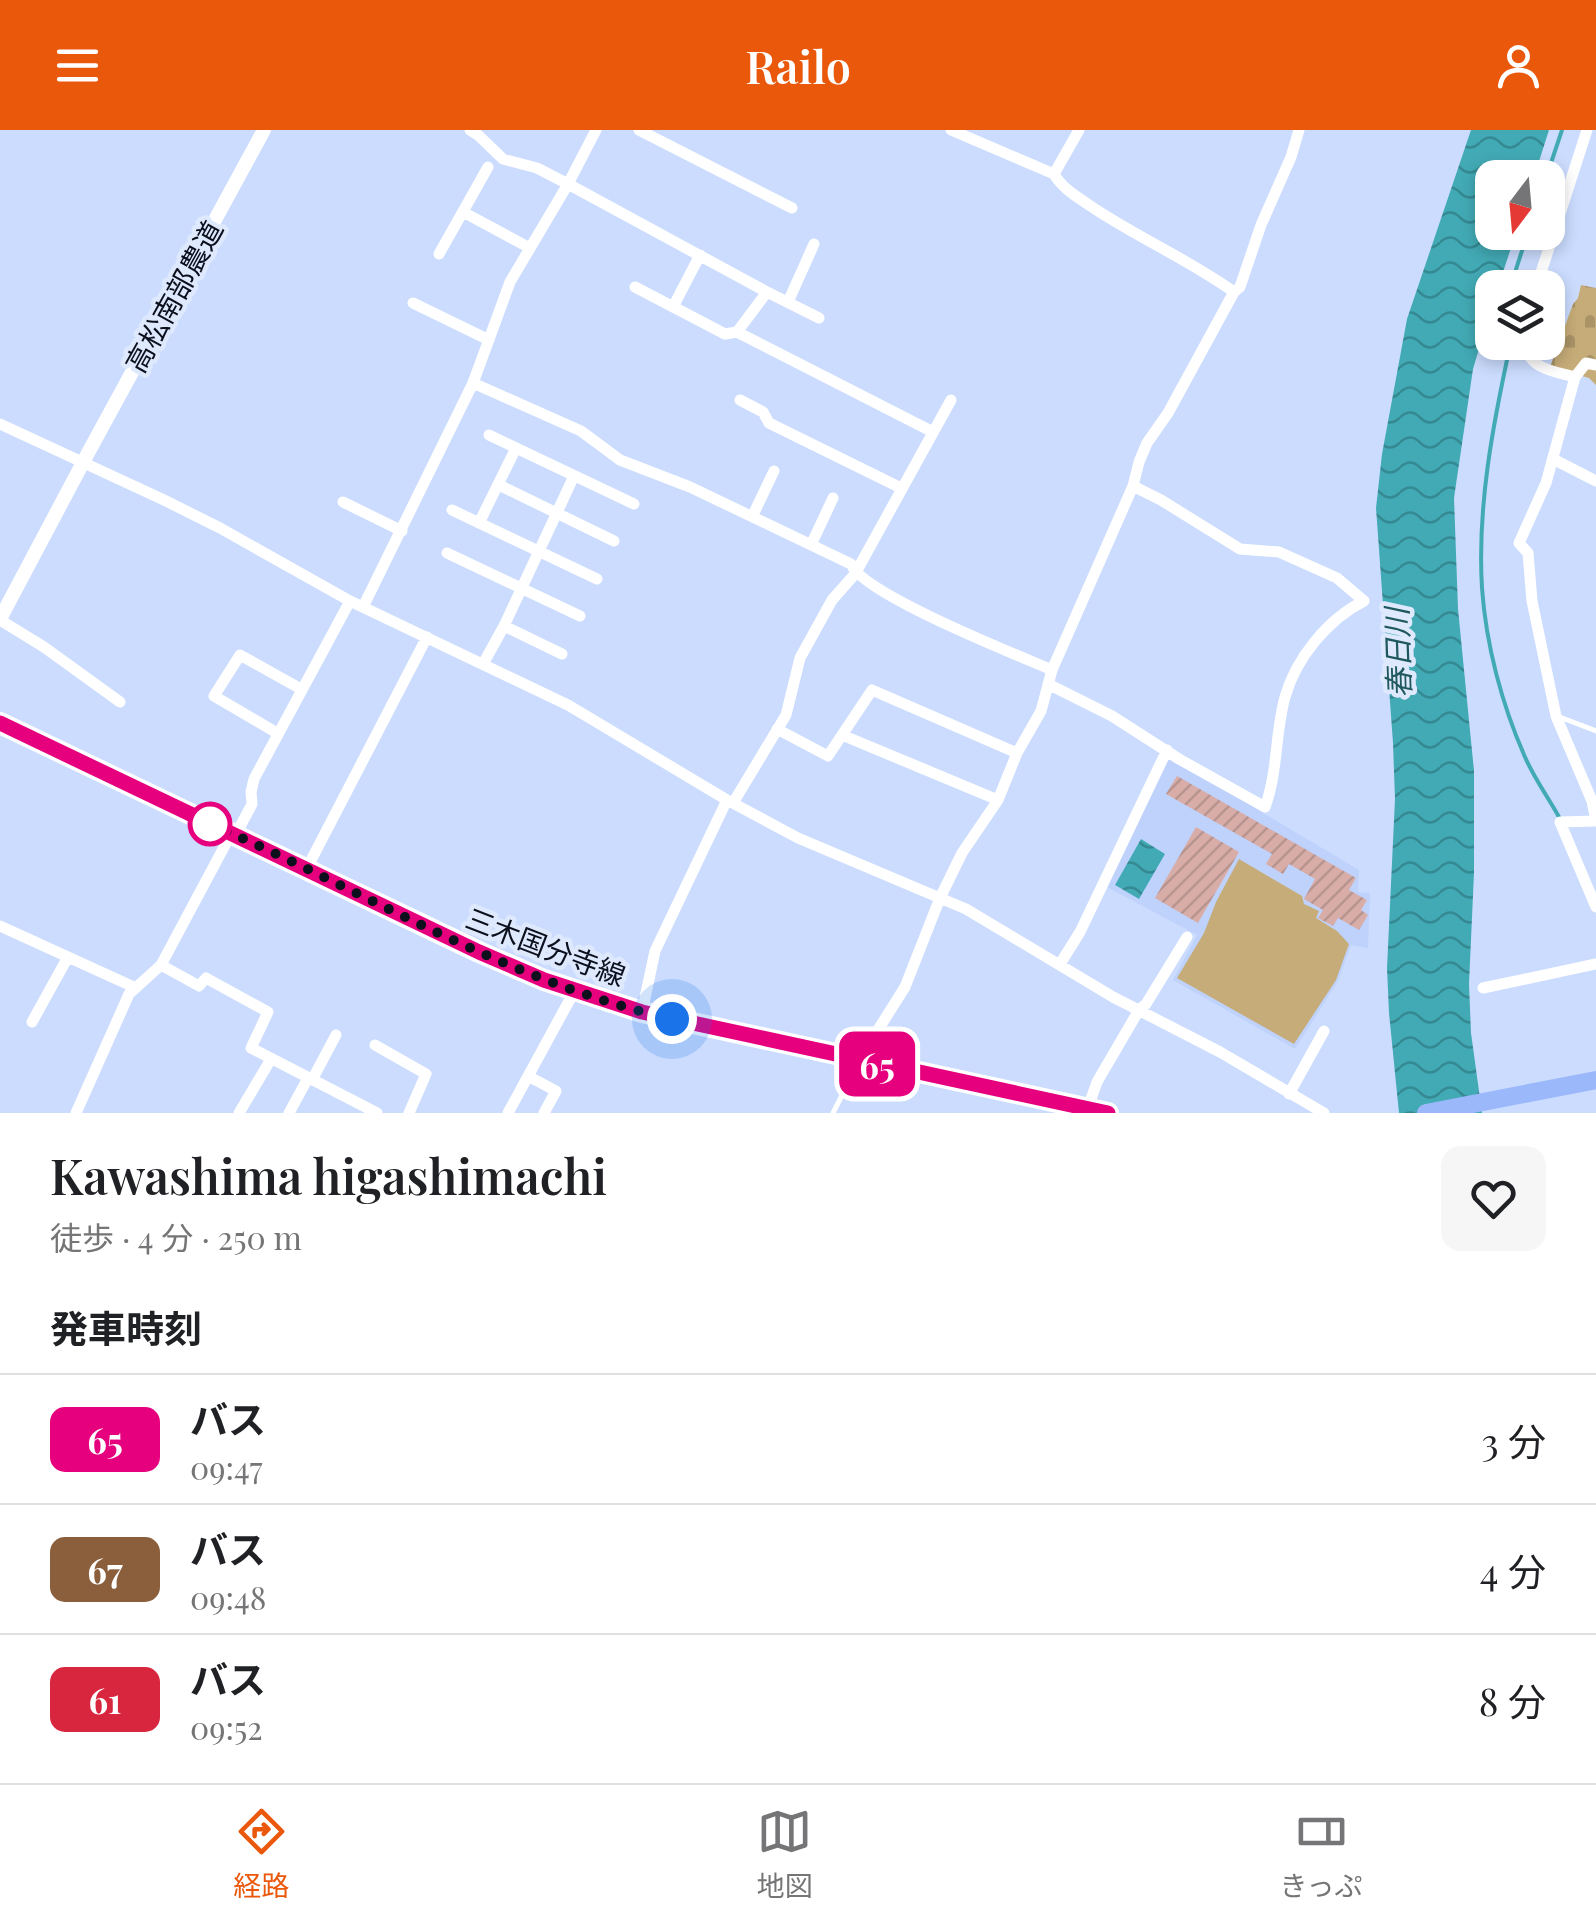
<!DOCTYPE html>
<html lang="ja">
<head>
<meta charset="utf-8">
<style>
  :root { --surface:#fff; --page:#f6f6f6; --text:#202124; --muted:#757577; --line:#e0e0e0; --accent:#ea580c }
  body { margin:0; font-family:"Playfair Display","Noto Sans JP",serif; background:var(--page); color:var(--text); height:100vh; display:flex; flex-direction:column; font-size:38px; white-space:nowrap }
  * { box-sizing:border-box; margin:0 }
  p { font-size:32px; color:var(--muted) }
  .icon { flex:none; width:55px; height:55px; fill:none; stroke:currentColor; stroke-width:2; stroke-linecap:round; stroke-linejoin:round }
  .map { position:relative; height:983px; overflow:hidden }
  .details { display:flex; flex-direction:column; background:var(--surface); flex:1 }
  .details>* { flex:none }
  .badge { padding:0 20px; border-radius:15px; font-size:35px; line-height:65px }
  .needle { width:65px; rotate:196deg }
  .tools { position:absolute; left:1475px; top:30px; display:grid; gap:20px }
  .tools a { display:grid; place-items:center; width:90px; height:90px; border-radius:20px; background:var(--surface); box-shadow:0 5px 15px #0003; font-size:50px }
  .you { position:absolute; width:50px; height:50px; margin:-25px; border:8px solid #fff; border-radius:50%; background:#1a73e8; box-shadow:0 0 0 15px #1a73e833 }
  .map>.badge { position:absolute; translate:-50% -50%; box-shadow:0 0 0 5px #fff }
  h2 { padding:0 50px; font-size:38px; line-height:90px }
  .round { display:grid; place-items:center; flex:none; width:105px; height:105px; border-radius:20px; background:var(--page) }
  .headline { display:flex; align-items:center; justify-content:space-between; height:170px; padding:0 50px }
  h1 { font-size:48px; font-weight:600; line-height:75px }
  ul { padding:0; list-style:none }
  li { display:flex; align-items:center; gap:30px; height:130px; padding:0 50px; border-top:2px solid var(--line) }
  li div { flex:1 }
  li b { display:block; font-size:38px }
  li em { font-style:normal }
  li .badge { min-width:110px; font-weight:700; text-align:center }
  header { display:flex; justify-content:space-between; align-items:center; height:130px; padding:0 50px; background:var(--accent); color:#fff; font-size:45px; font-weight:600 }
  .tabs { display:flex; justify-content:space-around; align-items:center; height:140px; border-top:2px solid var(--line); background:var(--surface); font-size:28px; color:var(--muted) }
  .tabs a { display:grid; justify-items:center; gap:5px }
  .tabs .on { color:var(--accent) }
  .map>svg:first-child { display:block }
  .built { fill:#bfd2fc }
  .cemetery { fill:url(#cemetery-stones) }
  .pitch { fill:#c6ac78 }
  .water { fill:url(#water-waves) }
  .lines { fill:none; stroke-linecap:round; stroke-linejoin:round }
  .stream { stroke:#42aab5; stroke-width:4 }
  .building { fill:url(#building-hatch) }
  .service { stroke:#fff; stroke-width:5 }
  .minor { stroke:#fff; stroke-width:11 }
  .tertiary { stroke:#fff; stroke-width:14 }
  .primary { stroke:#9bb8fb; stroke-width:18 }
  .line-casing { stroke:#fff; stroke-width:22 }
  .line { stroke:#e6007e; stroke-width:15 }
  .walk { stroke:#0b101c; stroke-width:10; stroke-dasharray:0 18 }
  .stop-dot { fill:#fff; stroke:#e6007e; stroke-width:5 }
  .labels { text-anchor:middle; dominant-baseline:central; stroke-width:9; stroke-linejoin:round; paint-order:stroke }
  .street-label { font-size:28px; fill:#0b101c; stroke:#dee9fe }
  .water-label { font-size:30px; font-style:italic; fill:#1f595f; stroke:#dee9fe }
</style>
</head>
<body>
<header><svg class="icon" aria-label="menu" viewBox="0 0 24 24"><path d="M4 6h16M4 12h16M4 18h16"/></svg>Railo<svg class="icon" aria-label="person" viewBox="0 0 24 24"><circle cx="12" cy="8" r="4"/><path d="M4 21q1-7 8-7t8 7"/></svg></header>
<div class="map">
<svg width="1596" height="983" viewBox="0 0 1596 983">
  <defs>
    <pattern id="cemetery-stones" width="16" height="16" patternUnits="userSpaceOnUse" patternTransform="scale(2.5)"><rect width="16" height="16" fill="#c6ac78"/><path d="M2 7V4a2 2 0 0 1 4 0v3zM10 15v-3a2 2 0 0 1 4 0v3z" fill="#a99367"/></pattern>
    <pattern id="water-waves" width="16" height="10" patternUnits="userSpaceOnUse" patternTransform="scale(2.5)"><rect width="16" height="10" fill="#42aab5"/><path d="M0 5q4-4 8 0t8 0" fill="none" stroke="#358992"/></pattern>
    <pattern id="building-hatch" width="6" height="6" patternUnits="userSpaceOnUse" patternTransform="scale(2.5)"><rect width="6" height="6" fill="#d8ada8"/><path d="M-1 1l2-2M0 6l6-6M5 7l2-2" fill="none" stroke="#b89490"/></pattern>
  </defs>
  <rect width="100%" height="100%" fill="#cbdcfe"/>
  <path class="built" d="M1166,625L1359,740L1358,762L1370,763L1368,818L1351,815L1338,851L1295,919L1173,850L1197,805L1105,756Z"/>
  <path class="cemetery" d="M1581,155L1596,158V255L1589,248L1550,237L1573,174L1578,168Z"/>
  <path class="pitch" d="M1239,729L1302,766L1304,774L1319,781L1316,788L1337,801L1349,814L1336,850L1294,914L1177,848L1204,803L1216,772Z"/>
  <path class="water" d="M1471,0H1549L1534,47L1492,48V102L1516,103L1498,157L1492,158V175L1473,239L1454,368L1458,479L1474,641V743L1469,854L1471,903L1482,983H1399L1389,883L1387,838L1395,669L1393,613L1376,378L1382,324L1407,189Z
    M1141,709L1165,724L1139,769L1115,755Z"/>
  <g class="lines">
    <path class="stream" d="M1546,48L1562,0
      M1510,158L1528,102
      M1510,216C1493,294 1477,377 1482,458C1486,515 1502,575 1525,627C1534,648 1548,667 1559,687"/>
  </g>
  <path class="building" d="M1177,646L1356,748L1349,760L1367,770L1361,780L1368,785L1359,800L1338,788L1333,796L1318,788L1323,780L1304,769L1315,749L1289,734L1283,744L1266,734L1272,724L1166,664Z
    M1196,697L1239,722L1198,793L1155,768Z"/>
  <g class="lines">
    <path class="service" d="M1557,586L1596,601
      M833,983L859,932"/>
    <path class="minor" d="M470,0L478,5L503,29L537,38L568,54L767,162L737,202L933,302
      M639,0L792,78
      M951,0L1054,44C1062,58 1076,66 1089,75C1136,107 1188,129 1234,162
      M1054,44L1079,0
      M463,82L530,118
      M439,124L488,37
      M635,157L725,204L737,202
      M1536,158L1587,0
      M767,162L819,188
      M788,172L814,114
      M413,173L489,210
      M673,177L700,125
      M1524,212C1529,239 1552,241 1575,247L1546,353L1519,413L1528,423L1532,471L1556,586L1592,671L1596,691L1560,692L1596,777
      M1575,247L1586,233L1596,235
      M473,253L581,301L620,330L690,357L851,434C863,464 1015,524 1052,540
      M740,270L763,282L769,293L901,358
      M0,294L164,370L220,398L350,471L568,575L727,670L798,708L966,779L1113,867L1220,922L1324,983
      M489,305L634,374
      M1553,329L1596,351
      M499,355L614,411
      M343,372L402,401
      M452,380L597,449
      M752,387L774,341
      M479,393L516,318
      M811,415L833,368
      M447,423L580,486
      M363,477L473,253L510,152L568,54L596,0
      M0,490L44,517L120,572
      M504,496L562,524
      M483,534L504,496L574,346
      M1048,554L1112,586L1179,629L1265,677C1278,642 1275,603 1285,567C1296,528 1328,489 1364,471L1337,448L1279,422L1240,419L1161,370L1133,356
      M777,599L828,626L842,605L998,670
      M277,603L214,566L240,525L301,559
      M842,605L872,560L1017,623
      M733,673L786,585L800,528L832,470L855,444L951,270
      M235,706L252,674L251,662L254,649L350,471
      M306,740L427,507
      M0,796L136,858
      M1060,834L1080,802L1167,620
      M161,835L199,856L206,848L268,882L251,918L377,983
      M1483,858L1596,834
      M642,882L655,821L727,670
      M32,892L68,827
      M375,915L426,944L409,983
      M859,930L905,857L940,768L962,723L998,670L1017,623L1041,581L1052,540L1133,356L1139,332L1147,313L1168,283L1234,162L1240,157L1261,95L1291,27L1299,0
      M528,946L556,961L544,983
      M312,950L336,905
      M1289,964L1324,901
      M76,983L129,864L161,835L231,704
      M239,983L271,929
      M289,983L308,948
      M508,983L575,860
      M1086,983L1097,952L1139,880L1146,874L1187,807"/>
    <path class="tertiary" d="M0,489L88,323L264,0"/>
    <path class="primary" d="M0,593L479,822L544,851L642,882L1108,983
      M1426,983L1596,950"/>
  </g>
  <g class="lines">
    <defs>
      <path id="line" d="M0,593L479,822L544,850L642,882L1108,983"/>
    </defs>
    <use href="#line" class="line-casing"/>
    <use href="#line" class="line"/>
    <path class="walk" d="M210,694C364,760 507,852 672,889"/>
  </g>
  <circle class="stop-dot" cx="210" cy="694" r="20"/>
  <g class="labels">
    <g class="street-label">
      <text transform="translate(173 166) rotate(-61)">高松南部農道</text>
      <text transform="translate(546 816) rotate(21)">三木国分寺線</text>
    </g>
    <g class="water-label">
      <text transform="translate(1397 523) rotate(-92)">春日川</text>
    </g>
  </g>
</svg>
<div class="tools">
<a><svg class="needle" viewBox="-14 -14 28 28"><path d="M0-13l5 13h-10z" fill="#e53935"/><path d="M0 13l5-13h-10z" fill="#757577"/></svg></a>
<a><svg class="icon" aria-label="layers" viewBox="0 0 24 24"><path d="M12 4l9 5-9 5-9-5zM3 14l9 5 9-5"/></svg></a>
</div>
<div class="you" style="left:672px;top:889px"></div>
<b class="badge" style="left:877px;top:934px;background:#e6007e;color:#fff">65</b>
</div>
<section class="details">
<div class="headline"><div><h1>Kawashima higashimachi</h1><p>徒歩 · 4 分 · 250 m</p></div><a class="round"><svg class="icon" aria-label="heart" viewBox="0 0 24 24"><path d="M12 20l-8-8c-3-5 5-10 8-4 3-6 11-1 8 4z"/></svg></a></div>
<h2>発車時刻</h2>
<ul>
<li><span class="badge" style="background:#e6007e;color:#fff">65</span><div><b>バス</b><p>09:47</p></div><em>3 分</em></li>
<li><span class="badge" style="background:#8b5e3c;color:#fff">67</span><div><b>バス</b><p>09:48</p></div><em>4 分</em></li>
<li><span class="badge" style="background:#d7263d;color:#fff">61</span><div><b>バス</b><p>09:52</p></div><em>8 分</em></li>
</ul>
</section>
<nav class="tabs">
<a class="on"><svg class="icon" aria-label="directions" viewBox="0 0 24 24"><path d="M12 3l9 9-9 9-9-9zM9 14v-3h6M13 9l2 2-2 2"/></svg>経路</a>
<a><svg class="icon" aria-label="map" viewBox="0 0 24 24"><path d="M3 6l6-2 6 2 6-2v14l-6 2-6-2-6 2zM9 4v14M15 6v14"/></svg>地図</a>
<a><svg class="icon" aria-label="tickets" viewBox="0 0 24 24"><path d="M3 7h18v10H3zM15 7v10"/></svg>きっぷ</a>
</nav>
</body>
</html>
